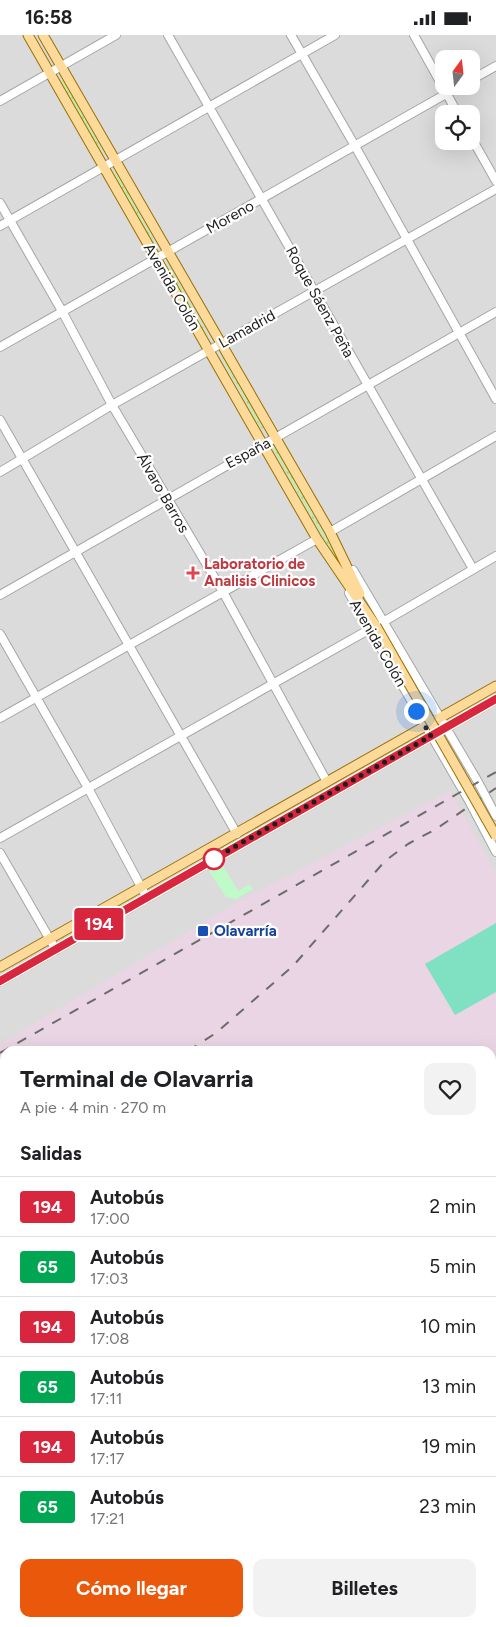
<!DOCTYPE html>
<html lang="es">
<head>
<meta charset="utf-8">
<style>
  :root { --surface:#fff; --page:#f2f2f2; --text:#202124; --muted:#757577; --line:#e0e0e0; --accent:#ea580c }
  body { margin:0; font-family:Figtree,sans-serif; background:var(--page); color:var(--text); height:100vh; display:flex; flex-direction:column; font-size:19px; white-space:nowrap }
  * { box-sizing:border-box; margin:0 }
  p { font-size:16px; color:var(--muted) }
  .icon { flex:none; width:28px; height:28px; fill:none; stroke:currentColor; stroke-width:2; stroke-linecap:round; stroke-linejoin:round }
  .map { position:relative; flex:1; overflow:hidden }
  .details { position:absolute; left:0px; top:1011px; width:496px; height:581px; display:flex; flex-direction:column; background:var(--surface); border-radius:15px 15px 0 0; box-shadow:0 5px 20px #0002 }
  .details>* { flex:none }
  .badge { padding:0 10px; border-radius:4px; font-size:18px; line-height:32px }
  .needle { width:32px; rotate:15deg }
  .controls { position:absolute; left:435px; top:15px; display:grid; gap:10px }
  .controls a { display:grid; place-items:center; width:45px; height:45px; border-radius:10px; background:var(--surface); box-shadow:0 5px 20px #0002; font-size:25px }
  .you { position:absolute; width:25px; height:25px; margin:-12px; border:4px solid #fff; border-radius:50%; background:#1a73e8; box-shadow:0 0 0 8px #1a73e833 }
  .map>.badge { position:absolute; translate:-50% -50%; box-shadow:0 0 0 2px #fff }
  h2 { padding:0 20px; font-size:19px; line-height:45px }
  .round { display:grid; place-items:center; flex:none; width:52px; height:52px; border-radius:10px; background:var(--page) }
  .head { display:flex; align-items:center; justify-content:space-between; height:85px; padding:0 20px }
  h1 { font-size:24px; font-weight:700; line-height:38px }
  .button { display:flex; gap:10px; margin-top:auto; padding:10px 20px }
  .button a { flex:1; height:58px; border-radius:10px; background:var(--accent); color:#fff; font-size:20px; font-weight:700; line-height:58px; text-align:center }
  .button a+a { background:var(--page); color:var(--text) }
  ul { padding:0; list-style:none }
  li { display:flex; align-items:center; gap:15px; height:60px; padding:0 20px; border-top:1px solid var(--line) }
  li div { flex:1 }
  li b { display:block; font-size:19px }
  li em { font-style:normal }
  li .badge { min-width:55px; font-weight:700; text-align:center }
  .status { display:flex; justify-content:space-between; align-items:center; height:35px; padding:0 25px; background:var(--surface); direction:ltr }
  .status svg { height:14px; fill:currentColor }
  .map>svg:first-child { display:block }
  .residential { fill:#dcdbdb; fill-rule:evenodd }
  .railway { fill:#e9d5e3 }
  .grass { fill:url(#grass-dots) }
  .park { fill:#bffbc9 }
  .pitch { fill:#80e0c2 }
  .lines { fill:none; stroke-linecap:round; stroke-linejoin:round }
  .minor-casing { stroke:#a5a5a5; stroke-width:10 }
  .major-casing { stroke:#987100; stroke-width:11 }
  .minor { stroke:#fff; stroke-width:8 }
  .major { stroke:#feda9a; stroke-width:9 }
  .rail { stroke:#6c6c6c; stroke-width:2; stroke-dasharray:10 10; stroke-linecap:butt }
  .major-bridge-casing { stroke:#987100; stroke-width:11; stroke-linecap:butt }
  .major-bridge { stroke:#feda9a; stroke-width:9 }
  .line-casing { stroke:#fff; stroke-width:11 }
  .line { stroke:#d7263d; stroke-width:8 }
  .walk { stroke:#1e1e1e; stroke-width:5; stroke-dasharray:0 9 }
  .health-dot { fill:#e0444e; stroke:#fff; stroke-width:2 }
  .stop-dot { fill:#fff; stroke:#d7263d; stroke-width:2.5 }
  .transit-dot { fill:#1a4fb4; stroke:#fff; stroke-width:2 }
  .labels { text-anchor:middle; dominant-baseline:central; stroke-width:4.5; stroke-linejoin:round; paint-order:stroke }
  .street-label { font-size:15px; fill:#1e1e1e; stroke:#fff }
  .health-label { font-size:15px; font-weight:bold; fill:#be3a42; stroke:#fff; text-anchor:start }
  .transit-label { font-size:15px; font-weight:bold; fill:#164399; stroke:#fff; text-anchor:start }
</style>
</head>
<body>
<div class="status"><b>16:58</b><svg viewBox="0 0 49 12"><path d="M0 12V9h3v3zM5 12V6h3v6zM10 12V3h3v9zM15 12V0h3v12zM26 1h20v11H26zM47 4h2v5h-2z"/></svg></div>
<div class="map">
<svg width="496" height="1592" viewBox="0 0 496 1592">
  <defs>
    <pattern id="grass-dots" width="8" height="8" patternUnits="userSpaceOnUse" patternTransform="scale(1.25)"><rect width="8" height="8" fill="#c4eba8"/><path d="M2 2h.1M6 6h.1" fill="none" stroke="#a8c990" stroke-width="1.8" stroke-linecap="round"/></pattern>
  </defs>
  <rect width="100%" height="100%" fill="#efece4"/>
  <path class="residential" d="M0,0H496V1592H0ZM444,24H471V51H444ZM444,79H471V106H444ZM5,1016H491V1588H5Z"/>
  <path class="railway" d="M450,756L496,838V1020L491,1022V1016H5V1299L0,1302V1009L236,868Z
    M5,1459V1588H97L91,1592H0V1462Z"/>
  <path class="grass" d="M63,44L102,115L100,117L61,46Z
    M116,137L155,208L153,209L114,138Z
    M169,230L208,301L206,302L167,231Z
    M224,322L263,393L261,394L222,323Z
    M275,412L341,529L339,530L273,414Z
    M415,702L417,704L340,747L339,745Z
    M262,789L263,791L203,825L202,823Z
    M135,860L137,862L60,905L59,903Z"/>
  <path class="park" d="M222,829L238,856L250,849L253,854L236,864L226,862L209,836Z"/>
  <path class="pitch" d="M496,888V957L455,980L425,929Z"/>
  <g class="lines">
    <defs>
      <path id="minor" d="M168,0L473,534
        M291,0L355,111L496,364
        M414,0L458,79
        M471,45L496,31
        M0,66L116,0
        M471,102L496,146
        M0,168L62,276L112,370L223,557L327,747
        M0,191L335,0
        M0,312L460,51
        M0,385L237,799
        M0,437L112,370L496,154
        M331,500L330,497L496,401
        M353,535L478,747L496,781
        M349,558L468,764L496,817
        M0,560L496,277
        M383,587L496,521
        M0,599L88,753L146,861
        M0,683L317,504L319,507
        M0,803L370,594
        M0,818L56,915
        M491,1036L496,1044
        M491,1163L496,1160
        M491,1249L496,1257
        M491,1285L496,1282
        M0,1312L5,1309
        M0,1436L5,1434
        M0,1462L5,1471
        M491,1467L496,1476
        M491,1541L496,1538
        M72,1588L75,1592
        M313,1588L316,1592
        M435,1588L438,1592
        M398,1592L406,1588"/>
      <path id="major" d="M28,0L317,504L376,591
        M43,0L330,497L360,559
        M0,932L496,651
        M0,946L496,664
        M491,1407L496,1404
        M491,1417L496,1415
        M168,1592L176,1588
        M184,1592L191,1588"/>
    </defs>
    <use href="#minor" class="minor-casing"/>
    <use href="#major" class="major-casing"/>
    <use href="#minor" class="minor"/>
    <use href="#major" class="major"/>
    <path class="rail" d="M188,1016L216,998L293,931L385,826L408,809L436,794L496,753
      M0,1018L496,737
      M199,1588L202,1592"/>
    <defs>
      <path id="major-bridge" d="M376,591L496,801"/>
    </defs>
    <use href="#major-bridge" class="major-bridge-casing"/>
    <use href="#major-bridge" class="major-bridge"/>
  </g>
  <g class="lines">
    <defs>
      <path id="line" d="M0,946L496,664"/>
    </defs>
    <use href="#line" class="line-casing"/>
    <use href="#line" class="line"/>
    <path class="walk" d="M214,824H213L431,701L416,676"/>
  </g>
  <path class="health-dot" d="M190.5 530.5h5v5h5v5h-5v5h-5v-5h-5v-5h5z"/>
  <circle class="stop-dot" cx="214" cy="824" r="10"/>
  <rect class="transit-dot" x="197" y="890" width="12" height="12" rx="2.5"/>
  <g class="labels">
    <g class="street-label">
      <text transform="translate(230 182) rotate(-29)">Moreno</text>
      <text transform="translate(172 252) rotate(60)">Avenida Colón</text>
      <text transform="translate(320 267) rotate(61)">Roque Sáenz Peña</text>
      <text transform="translate(247 294) rotate(-29)">Lamadrid</text>
      <text transform="translate(248 418) rotate(-28)">España</text>
      <text transform="translate(163 458) rotate(60)">Álvaro Barros</text>
      <text transform="translate(378 608) rotate(60)">Avenida Colón</text>
    </g>
    <g class="health-label">
      <text x="204" y="529">Laboratorio de<tspan x="204" dy="17">Analisis Clinicos</tspan></text>
    </g>
    <g class="transit-label">
      <text x="214" y="896">Olavarría</text>
    </g>
  </g>
</svg>
<div class="controls">
<a><svg class="needle" viewBox="-14 -14 28 28"><path d="M0-13l5 13h-10z" fill="#e53935"/><path d="M0 13l5-13h-10z" fill="#757577"/></svg></a>
<a><svg class="icon" aria-label="locate" viewBox="0 0 24 24"><circle cx="12" cy="12" r="6"/><path d="M12 2v4M12 18v4M2 12h4M18 12h4"/></svg></a>
</div>
<div class="you" style="left:416px;top:676px"></div>
<b class="badge" style="left:99px;top:889px;background:#d7263d;color:#fff">194</b>
<section class="details">
<div class="head"><div><h1>Terminal de Olavarria</h1><p>A pie · 4 min · 270 m</p></div><a class="round"><svg class="icon" aria-label="heart" viewBox="0 0 24 24"><path d="M12 20l-8-8c-3-5 5-10 8-4 3-6 11-1 8 4z"/></svg></a></div>
<h2>Salidas</h2>
<ul>
<li><span class="badge" style="background:#d7263d;color:#fff">194</span><div><b>Autobús</b><p>17:00</p></div><em>2 min</em></li>
<li><span class="badge" style="background:#00a651;color:#fff">65</span><div><b>Autobús</b><p>17:03</p></div><em>5 min</em></li>
<li><span class="badge" style="background:#d7263d;color:#fff">194</span><div><b>Autobús</b><p>17:08</p></div><em>10 min</em></li>
<li><span class="badge" style="background:#00a651;color:#fff">65</span><div><b>Autobús</b><p>17:11</p></div><em>13 min</em></li>
<li><span class="badge" style="background:#d7263d;color:#fff">194</span><div><b>Autobús</b><p>17:17</p></div><em>19 min</em></li>
<li><span class="badge" style="background:#00a651;color:#fff">65</span><div><b>Autobús</b><p>17:21</p></div><em>23 min</em></li>
</ul>
<div class="button"><a>Cómo llegar</a><a>Billetes</a></div>
</section>
</div>
</body>
</html>
